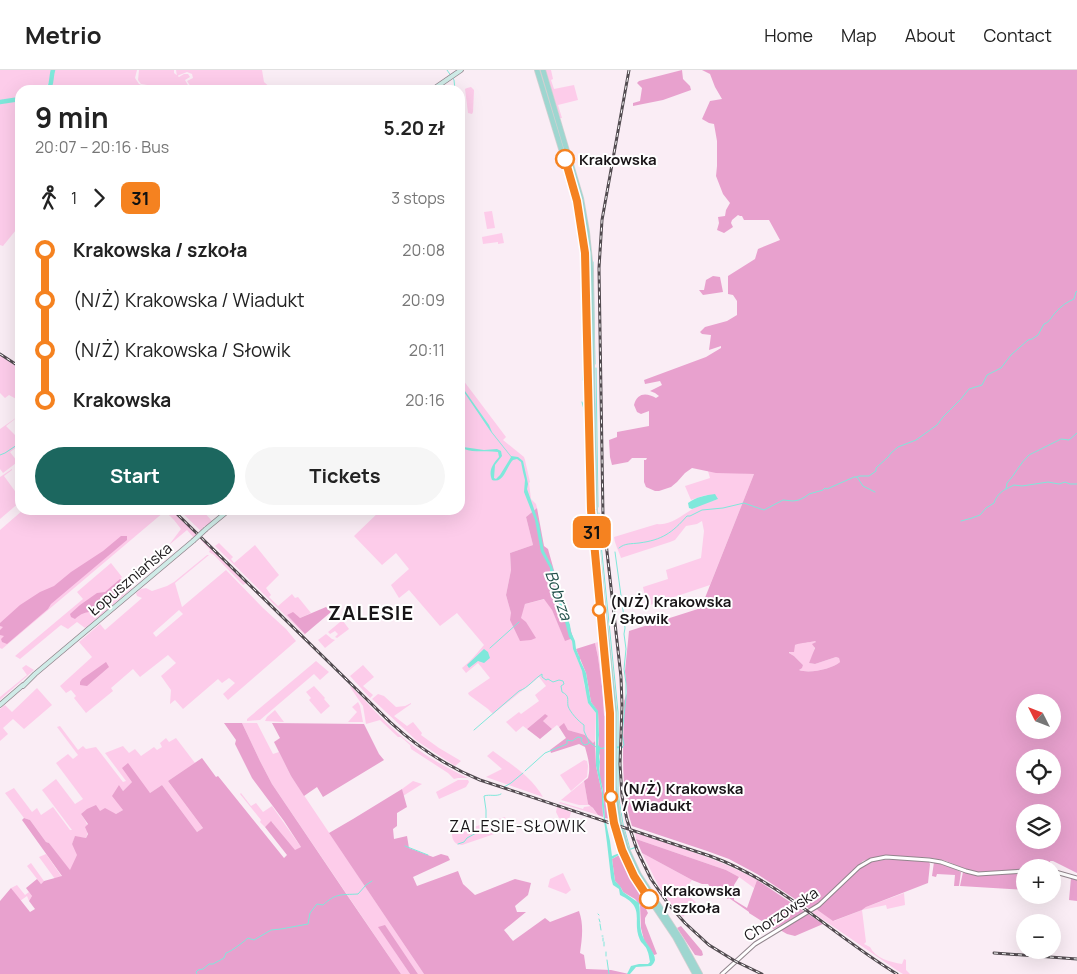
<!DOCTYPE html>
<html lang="en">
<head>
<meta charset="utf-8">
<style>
  :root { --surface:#fff; --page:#f6f6f6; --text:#222; --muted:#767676; --line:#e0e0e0; --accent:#1c675f }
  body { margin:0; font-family:Manrope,sans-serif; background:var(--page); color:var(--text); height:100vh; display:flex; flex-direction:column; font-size:19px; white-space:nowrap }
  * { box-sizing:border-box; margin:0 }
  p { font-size:16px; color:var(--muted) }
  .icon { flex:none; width:28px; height:28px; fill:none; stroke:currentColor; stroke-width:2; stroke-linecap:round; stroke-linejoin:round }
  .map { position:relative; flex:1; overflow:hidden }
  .side { position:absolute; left:15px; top:15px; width:450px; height:430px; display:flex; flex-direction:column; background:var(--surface); border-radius:15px; box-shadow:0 5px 20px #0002 }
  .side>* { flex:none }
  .badge { padding:0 10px; border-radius:8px; font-size:18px; line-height:32px }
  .needle { width:32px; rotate:312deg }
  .buttons { position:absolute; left:1016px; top:624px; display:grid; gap:10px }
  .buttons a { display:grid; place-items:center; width:45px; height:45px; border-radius:50%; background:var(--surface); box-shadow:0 5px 20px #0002; font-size:25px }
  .map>.badge { position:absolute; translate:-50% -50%; box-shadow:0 0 0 2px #fff }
  .legs { display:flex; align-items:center; gap:8px; height:55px; padding:0 20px; font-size:16px }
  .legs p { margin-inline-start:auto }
  .headline { display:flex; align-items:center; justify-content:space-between; height:85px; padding:0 20px }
  h1 { font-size:28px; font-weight:700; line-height:38px }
  .cta { display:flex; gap:10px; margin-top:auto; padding:10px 20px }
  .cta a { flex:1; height:58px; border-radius:30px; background:var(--accent); color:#fff; font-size:20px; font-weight:700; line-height:58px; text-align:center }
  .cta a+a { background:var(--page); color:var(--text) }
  ul { padding:0 20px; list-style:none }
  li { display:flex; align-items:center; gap:18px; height:50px; font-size:19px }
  li i { display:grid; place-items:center; width:8px; height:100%; margin:0 6px; background:currentColor }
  li i::after { content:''; width:12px; height:12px; margin:-6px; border:4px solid; border-radius:50%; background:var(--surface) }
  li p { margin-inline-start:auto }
  li:first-child i { background:linear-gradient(#0000 50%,currentColor 0) }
  li:last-child i { background:linear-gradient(currentColor 50%,#0000 0) }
  header { display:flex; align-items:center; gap:30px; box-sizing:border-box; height:70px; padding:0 25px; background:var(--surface); border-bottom:1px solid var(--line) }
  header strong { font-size:24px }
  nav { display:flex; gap:28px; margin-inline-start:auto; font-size:18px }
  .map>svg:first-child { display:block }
  .green { fill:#fdccea; fill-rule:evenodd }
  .forest { fill:#e8a1ce; fill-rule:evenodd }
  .water { fill:#7fe8db }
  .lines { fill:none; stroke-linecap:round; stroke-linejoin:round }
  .stream { stroke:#7fe8db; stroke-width:1 }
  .river { stroke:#7fe8db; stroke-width:4.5 }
  .tertiary-casing { stroke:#91858c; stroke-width:5 }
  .secondary-casing { stroke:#91858c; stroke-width:5.5 }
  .primary-casing { stroke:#d1d0d1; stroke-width:6 }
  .tertiary { stroke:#fff; stroke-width:3 }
  .secondary { stroke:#cfebe7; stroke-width:4 }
  .primary { stroke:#9ed6d0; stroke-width:4.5 }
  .rail-casing { stroke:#524b50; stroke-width:3 }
  .rail { stroke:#fff; stroke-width:1; stroke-dasharray:4; stroke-linecap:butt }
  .secondary-bridge-casing { stroke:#91858c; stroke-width:5.5; stroke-linecap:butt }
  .secondary-bridge { stroke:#cfebe7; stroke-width:4 }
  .line-1-casing { stroke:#fff; stroke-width:11 }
  .line-1 { stroke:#f58220; stroke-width:8 }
  .stop-1-dot { fill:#fff; stroke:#f58220; stroke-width:2.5 }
  .labels { text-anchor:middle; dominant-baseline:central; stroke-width:4; stroke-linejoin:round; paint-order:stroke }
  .stop-label { font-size:15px; font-weight:bold; fill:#181417; stroke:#fff; text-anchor:start }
  .street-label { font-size:15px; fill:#181417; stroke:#fff }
  .water-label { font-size:16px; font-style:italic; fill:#21504a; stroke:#fff }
  .neighbourhood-label { font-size:16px; letter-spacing:1px; fill:#181417; stroke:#fff }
  .district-label { font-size:20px; font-weight:bold; letter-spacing:1px; fill:#181417; stroke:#fff }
</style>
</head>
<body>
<header>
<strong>Metrio</strong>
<nav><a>Home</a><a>Map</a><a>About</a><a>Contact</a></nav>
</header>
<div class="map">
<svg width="1077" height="904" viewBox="0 0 1077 904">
  <rect width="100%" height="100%" fill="#faedf5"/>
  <path class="green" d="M0,0H52L50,10L45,20H20V155L3,176L0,175Z
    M54,0H137L135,8L139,14L146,17L148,20H51V11Z
    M139,0H174V3L179,7L184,4H188L190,7L185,10L189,17L188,20H150L147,15L141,14L138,10Z
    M176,0H262L264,12L273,20H191V17L187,11L193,8L192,4L187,2L177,6Z
    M539,0H541L573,105L583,147L588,196L590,316L585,167C577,110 556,55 539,0Z
    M545,0H551L553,9L551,10L554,19L574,15L578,30L558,35L562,48H560Z
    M471,17L474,20L473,42L472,44L468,43L465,19L467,18Z
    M492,141L495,158L487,159L484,142Z
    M502,163L504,173L498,174V172L483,174L482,167Z
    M0,285L20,299V331L9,325L5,328L0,323Z
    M460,306L506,367L503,370L524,387L525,390L530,412L529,413L531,429L536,434L537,438L526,447L533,475L510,483L511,500L506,525L511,543L520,548L525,534L545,529L552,540L565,570L571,568L572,571L573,579L583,603L584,615L587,623L588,633L596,643L595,671L593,673L575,662L568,660L564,654L559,657L557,655L552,659L543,651L545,644L527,659L523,656L516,662L506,652L519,642L521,644L539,631L535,625L546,616L539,607L493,644L488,639L469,625L468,623L490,608L478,593L466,603L462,598C471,591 477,583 484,575L457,543L440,556L409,520L399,528L391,515L409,499L396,483L382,495L354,466L381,440H460Z
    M20,345L6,356L20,370V375L10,382L17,391L20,389V390L3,403L0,399V359Z
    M12,399V400L4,406L20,428V432L0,449V407Z
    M708,401L754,404L710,515L647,536L643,517L668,509L666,500L701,488L704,461L702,451L697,454L686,456L675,470L670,472L621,488C619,481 615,475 614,467L657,454C669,456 681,446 691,440C698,435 709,432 718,429L706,425L691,430L685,416L710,408Z
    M23,440H162L168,445L164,442L2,579L0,578V460Z
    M164,440H172L197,465L194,468L187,460L169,475L181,459L174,450Z
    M179,440H202L212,451L206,457L204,456L201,461Z
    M201,469L247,513L243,515L214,485L209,482L210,480L201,470Z
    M219,473L233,487L231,489L234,493L255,475L279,505L266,518L271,525L269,527L278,536L292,524L295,528L298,527L311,543L300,548L287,545L305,564V565L215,476Z
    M207,485H209L175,513L182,537L226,500L263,538L286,559L296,571L228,630L223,624L235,613L229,608L222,613L218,609L183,639L175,630L170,634L171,620L161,606L176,593L168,585L140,607L133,599L111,618L113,621L86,643L74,628L76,626L71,620L66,623L60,616L92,587L79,572L100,554L105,560L142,528L137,526L136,523L141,519L146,518L152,521L167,516L174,512ZM179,540L183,544L156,567L153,563Z
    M111,493L122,507L120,509L132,518L87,557H86L85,558L77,552L68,559L61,555L20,589L15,586L83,529L77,522Z
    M343,551L349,559L337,568L335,567L338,564L335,561L330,564L328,562L340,552Z
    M326,564L332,569L335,570L325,578L318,570Z
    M816,570L813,585L809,593L815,594L836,587L839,588L840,592C832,599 809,604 799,600L803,595L794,586L789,583C799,566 803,576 816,570Z
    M598,572L606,648L604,645L602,616L598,587L595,573Z
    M316,591L329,602L320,610L314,604L260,650L247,651V649Z
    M26,595L34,600L0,630V627L27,605L22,598Z
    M363,595L374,607L363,616L373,625L370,628L350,606Z
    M314,616L325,628L324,629L330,636L321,644L309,630L311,628L306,622Z
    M351,616C370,636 389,657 411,674C428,688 448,698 468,708H458L454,709L448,703L411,679L410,675L401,667H398L380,650L366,654L363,636L350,617Z
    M37,618L52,635L24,659L13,649L3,658L8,664L0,671V639L5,635L12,642Z
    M378,624L384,626L396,637L405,636L411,633V634L394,646L407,656L413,652L422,663L421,665L439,678L461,691L455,696L417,671L372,629Z
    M358,632L360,636L363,652H348L357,642L352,637Z
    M275,640L284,652L265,651L267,647Z
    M242,653H257L273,684L279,682L291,706L424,904H418L385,856L379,858L410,904H401L272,714L260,691Z
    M60,656L78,680L83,676L86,679L96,677L123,712L126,711L105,683L123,676L129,683L135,679L141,686L154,677L157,680L162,677L160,673L166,668L169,672L176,668L195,693L168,711L203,758L197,762L162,715L150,723L132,712L123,721L119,715L123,740L116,744L100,741L81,744C87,753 90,757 86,768L75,767L72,774L78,784L70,801L49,773L46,772L30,750L24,748L5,723L14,718L32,742L37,738L41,745L53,737L70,760H72L42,720L56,709L75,734L83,729L56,693L68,684L73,689L78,685L57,657Z
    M493,681C512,695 531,706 543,727L486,707L502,699L487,686Z
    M584,690L587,691L588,696L587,707L571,721L560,705Z
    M458,710H468L469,712L466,717L439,729L436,722Z
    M413,711L422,714L403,726L402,719Z
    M584,711L588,734L590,735H579L561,730Z
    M241,723L251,736L256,733L263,742L272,736L301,777L295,781L272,752L265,757L260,752L261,750L240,724Z
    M560,732L583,739L584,737L591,736L598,745L559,733Z
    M557,737L571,742L569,750L559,748L556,742Z
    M505,747L509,759L462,775C455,775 452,770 452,764Z
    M635,762C676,777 718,788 757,810L754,818L739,807L726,800L636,769Z
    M642,783L692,810L683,822L696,832L683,847L671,834L658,815Z
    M46,784L62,807L55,809L39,787Z
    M31,793L44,811L41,814L27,796Z
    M563,803L571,820L566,824L548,817L550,809Z
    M17,815L25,825L29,822L32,826L29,831L27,826L20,831L11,818Z
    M904,823L905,835L887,839L886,835L862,840L866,872L864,874L870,877C875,888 890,892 902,894L904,889L906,890V900L910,904H903L898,901L812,842L816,839L834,851L862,840L866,837Z"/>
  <path class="forest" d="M682,0L683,9L690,16L691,20L663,30L633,36V33L640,31L642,18L637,13L639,11Z
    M702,0H1077V803L1053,791H1050L1051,797L1025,798V800L981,803L965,799L946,791L931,788L894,786L875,787L863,791L827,827L810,839L757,804L729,789L707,781L632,756C619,714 624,674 624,631L627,623L625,601L629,561L701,538L754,404L716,403L692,398L685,403L677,412L671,417L659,421H655L646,417L644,412V390H646L647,388H632L628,392L612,395L610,387L609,370L617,367V362L649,356V341L641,344L637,342L634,335C637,323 646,322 656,328L659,326L655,323L650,321L662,315L660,311L645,314L644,310L706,287L721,278V276L709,280L711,265L702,264L700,262L705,257L727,251L737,245V231L733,225L728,224V206L755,189L758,179L780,170L769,150H744L742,146H740L738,145L732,150L731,153L733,157L724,163L717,160L719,153L718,147L725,146L726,140L730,133L723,124L716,106L717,96V71L714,54L709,53L702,49L710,31L722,29L715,17L710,4ZM815,571L816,572L812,574L815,578L809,593L815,594L836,587L839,588L840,592C832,599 809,604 799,600L802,598L803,595L794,586L789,583V582H794L795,575C802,572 809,573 815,571ZM1025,632H1052V660H1025ZM1025,688H1052V715H1025ZM1025,742H1052V770H1025Z
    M713,206L720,207L723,222L703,225L699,220H704L706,210Z
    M537,438L544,476L548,479L573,568L565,571L552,540L544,529L525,534L521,548L526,552L536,568L531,570L520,571L510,550L511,543L506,525L511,500L510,483L533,475L526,447Z
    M121,466H127V470L51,534L48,539L7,574L2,572L1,569L4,566L0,565V560L3,557L0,556V553L20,535L40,522L54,516L71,502L103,481Z
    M120,509L126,512L118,517L120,520C114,527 107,535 98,539C88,544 85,540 75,549L71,547L70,544L80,535L97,523L105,522Z
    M326,537L331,542L305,564L287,545L293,542L300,548Z
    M595,573L598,587L602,616L604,645L606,648L607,733L611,749L605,748C604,740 604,732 603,724C603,718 601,713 600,708C598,698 602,689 598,680L599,665L598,642L591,632L586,603L576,579Z
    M106,592L109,597L87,616L80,615V612L82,609Z
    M545,644L548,646L543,651L552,659L540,669L527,659Z
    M224,653H242L260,691L272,714L347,825L401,904H0V831L11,818L30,842L35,839L29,831L32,826L26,818L37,809L41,814L44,811L62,806L22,750L24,748L30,750L46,772L49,773L70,800L77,785L72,774L75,766L86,768L88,764L85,757L88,754L81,744L87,739L96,735L100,741L105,738L116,744L123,740L112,726L119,715L123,721L132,712L122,698L128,693L150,723L162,715L197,762L203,758L168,711L202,688L216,707L218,706L284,788L287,785L265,757L271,751L295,780L301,777L284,751L252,708L235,674L236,670Z
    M272,653L364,654L379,684L384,690L323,727L317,717L304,726L291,706L274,672L280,668Z
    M564,653L568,660L585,665L593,673L595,671L596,696L602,723L603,747L598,745L593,738L588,734L584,711L588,708C591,697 588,688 585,677L579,674L551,683L550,680L566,668L559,657Z
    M402,719L407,737L397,743V756L393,759L394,769L407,766L409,778L433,787L441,784L448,786L450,790L413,807L417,816L458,801L463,814L475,825L515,809L531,813L528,825L515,836L517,842H526L504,860L513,871L545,848L550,852L579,841C584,855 582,869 580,883L584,885L586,899L611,900L629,904H424L329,763L353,749Z
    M636,769L726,800L739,807L734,815V830L747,838L757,810L805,842L774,859L749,843V842L729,828L728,829L710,817L708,814H702L692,810L642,783Z
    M621,784L628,802L642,827L641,829L648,843L645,848V853L657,884L654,885L644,870L641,858L640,835L635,829L623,822L621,818L615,811L612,789Z
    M894,789L929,792L930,794L928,813L866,837L862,840L833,851L816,839L829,828L860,797L872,791Z
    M934,792L944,794L961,802L959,816H954L955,805L937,804L936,807L932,806Z
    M963,802L977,804L1025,802V820L960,816Z
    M1071,808L1077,809V831L1069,830Z
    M808,844L823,854L795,866L787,864L780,860Z
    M385,855L418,904H410L378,857Z
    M681,856L702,881L703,885L701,886L695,885L677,858Z"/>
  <path class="water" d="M460,314L489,355L492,362L511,386L518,387L523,391L527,409L528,414L527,419L533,436L539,454L544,481L552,496L559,518L561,530L570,555L571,562L575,571L576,579L579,586L580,587V590L586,603L591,632L598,641L599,665L598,675L601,678L606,677L623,676V678L600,679L599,686L600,692L599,699L603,722L605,748L610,771L612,786L637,776L638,777L622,783L612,789L615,811L620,816L623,822L639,833C641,845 638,858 644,869C647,875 655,882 655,890C654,893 653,894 651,896L636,897L630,904H627L631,896L639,894H648L650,892C649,888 649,884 647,880C646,876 642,874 640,870C631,850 647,838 620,825L619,819L613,815L611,808L607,773L602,735V723L596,696V643L588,633L582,601L573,579L572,571L569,567L562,540L558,532L555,514L550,503V498L541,482L535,450L524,422L525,410L523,402L521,392L517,389L513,390C506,397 504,414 492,410C488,400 493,394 499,387L498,382C487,380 475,383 464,379L460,387L461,378L463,377L484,380L497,379L501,381L502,386L495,395L494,408L496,409L500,405L511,387L491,362L460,316Z
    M715,424L718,429L692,439L689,438L688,433C696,427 706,425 715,424Z
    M484,579L488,582L490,588L484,593L478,591L469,598L467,595L469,593Z"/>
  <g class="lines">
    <path class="stream" d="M447,0L454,10L455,20
      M460,110L462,160L464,179L460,188
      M572,123L576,138
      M581,172L583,200
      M593,192L595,294
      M583,206V224
      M596,298L598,437
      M583,310L584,288L583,229
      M582,332L585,343
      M0,385L5,383L20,373
      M857,407L859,406H869L876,401V398L888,387L891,383L898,377L916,370L937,355L943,347L961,329L969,319L982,315L987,305L1001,298L1011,285L1028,270L1032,269L1038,265L1044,254C1050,252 1051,247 1056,242C1061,236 1067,232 1074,229L1076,222L1077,221
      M1006,419L1014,415L1022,416L1048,412L1059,414L1065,412L1070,414H1077
      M599,443L600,462
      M961,451L972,448L980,445L986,438L994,433C996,427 1000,422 1006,419L1007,413C1015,405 1020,393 1029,385C1031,384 1059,370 1061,369C1064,369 1066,370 1069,370L1077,363
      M600,464L618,642V723L623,754L630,779
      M619,478C625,473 631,474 639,473C662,470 672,463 687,446H690L702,440L723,438L744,433L764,440L783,430L793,431L799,430L805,427L809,424L823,420L825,418L827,419L854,407H857L863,416L875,422
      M615,482L623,540L625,558L624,564L626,579L624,599L626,613V628L622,664L624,675L622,677
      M490,578L519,552
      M474,660L519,621C528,618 534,609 542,604V607L546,610L548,609L553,612L559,610L563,611L564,614L561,616L562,622C570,626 567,629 568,636C570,642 578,651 584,655V661L589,672
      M525,701L545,683L567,674V670L572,671L578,667L582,668L581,671L584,675L588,674L589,672L596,677
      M504,717L511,713L523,703
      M458,774L464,772L467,768L478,762L486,753V740L484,726C490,724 496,727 501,724
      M405,776L428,785
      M598,844L599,845
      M599,849L600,852
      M600,854L601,860
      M602,866H603
      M603,868V871
      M604,872V876
      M606,882V886
      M607,890L609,904
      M197,904L196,902L198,900L203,899L209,894H213L224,888L226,883C232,881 242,873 248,868L254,870L271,860L281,859L308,854L310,843L317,834L323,835C336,823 341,825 358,824L366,815L372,811"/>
    <path class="river" d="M48,20C52,16 51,6 53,0
      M0,32L20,29"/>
    <defs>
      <path id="tertiary" d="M1052,801L1077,808
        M722,904L755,874L819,835L859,797L871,790L886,787L929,790L941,792L966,801L978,804L1025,801"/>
      <path id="secondary" d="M432,20L461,0
        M206,459L229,440
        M23,616L35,604L193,471
        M0,635L23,615"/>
      <path id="primary" d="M537,0L577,131L585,183L591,440L610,643V716L613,745L622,780L634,806L675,867L695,904
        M543,0L581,128L587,162L591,201L592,296L595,440L596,464L614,639V716L619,752L626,777L639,805L682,871L700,904"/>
    </defs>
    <use href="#tertiary" class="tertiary-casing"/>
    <use href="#secondary" class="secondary-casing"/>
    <use href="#primary" class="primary-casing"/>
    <use href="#tertiary" class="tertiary"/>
    <use href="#secondary" class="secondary"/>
    <use href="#primary" class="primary"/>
    <defs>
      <path id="rail" d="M629,0L602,150L599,198L603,446L621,607L622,635L620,694L622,726L627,750L637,780L651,809L669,835L685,853L709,875L735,891L762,904
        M0,284L20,297
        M173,440L390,652C417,677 446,696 480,710L710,786C780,811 834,866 897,904
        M994,883L1077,889"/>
    </defs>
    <use href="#rail" class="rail-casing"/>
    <use href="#rail" class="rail"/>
    <defs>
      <path id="secondary-bridge" d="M193,471L206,459"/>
    </defs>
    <use href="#secondary-bridge" class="secondary-bridge-casing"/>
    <use href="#secondary-bridge" class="secondary-bridge"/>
  </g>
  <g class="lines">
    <defs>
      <path id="line-1" d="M565,89L577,131L585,183L591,440L610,643V726L614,753L622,780L634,806L649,829"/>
    </defs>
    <use href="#line-1" class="line-1-casing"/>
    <use href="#line-1" class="line-1"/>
  </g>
  <g class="stop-1-dot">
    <circle cx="565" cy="89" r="9"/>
    <circle cx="599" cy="540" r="6"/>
    <circle cx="611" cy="727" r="6"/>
    <circle cx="649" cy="829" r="9"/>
  </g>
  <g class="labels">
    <g class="stop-label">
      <text x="579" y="89">Krakowska</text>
      <text x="610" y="531">(N/Ż) Krakowska<tspan x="610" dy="17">/ Słowik</tspan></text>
      <text x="622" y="718">(N/Ż) Krakowska<tspan x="622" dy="17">/ Wiadukt</tspan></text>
      <text x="663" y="820">Krakowska<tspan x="663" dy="17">/ szkoła</tspan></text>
    </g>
    <g class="street-label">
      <text transform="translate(130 509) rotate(-40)">Łopuszniańska</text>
      <text transform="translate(781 844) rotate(-33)">Chorzowska</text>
    </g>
    <g class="water-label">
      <text transform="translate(559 525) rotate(71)">Bobrza</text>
    </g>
    <g class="neighbourhood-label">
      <text x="518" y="756">ZALESIE-SŁOWIK</text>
    </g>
    <g class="district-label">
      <text x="371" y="542">ZALESIE</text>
    </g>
  </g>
</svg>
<div class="buttons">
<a><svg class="needle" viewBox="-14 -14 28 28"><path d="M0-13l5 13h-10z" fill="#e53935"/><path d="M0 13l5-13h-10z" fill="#767676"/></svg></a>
<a><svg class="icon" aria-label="locate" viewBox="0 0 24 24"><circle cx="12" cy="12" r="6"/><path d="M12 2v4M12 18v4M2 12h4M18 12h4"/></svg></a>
<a><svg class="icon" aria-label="layers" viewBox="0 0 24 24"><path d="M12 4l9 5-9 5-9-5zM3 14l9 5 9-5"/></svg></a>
<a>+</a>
<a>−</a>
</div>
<b class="badge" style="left:592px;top:462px;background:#f58220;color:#111">31</b>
<section class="side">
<div class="headline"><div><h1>9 min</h1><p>20:07 – 20:16 · Bus</p></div><b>5.20 zł</b></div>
<div class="legs"><svg class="icon" aria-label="walk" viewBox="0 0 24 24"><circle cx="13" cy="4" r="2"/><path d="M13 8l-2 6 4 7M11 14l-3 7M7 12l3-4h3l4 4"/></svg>1<svg class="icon" aria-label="forward" viewBox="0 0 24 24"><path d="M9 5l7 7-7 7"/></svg><b class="badge" style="background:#f58220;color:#111">31</b><p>3 stops</p></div>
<ul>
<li><i style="color:#f58220"></i><b>Krakowska / szkoła</b><p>20:08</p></li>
<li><i style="color:#f58220"></i><span>(N/Ż) Krakowska / Wiadukt</span><p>20:09</p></li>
<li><i style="color:#f58220"></i><span>(N/Ż) Krakowska / Słowik</span><p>20:11</p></li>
<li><i style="color:#f58220"></i><b>Krakowska</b><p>20:16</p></li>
</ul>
<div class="cta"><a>Start</a><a>Tickets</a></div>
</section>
</div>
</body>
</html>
